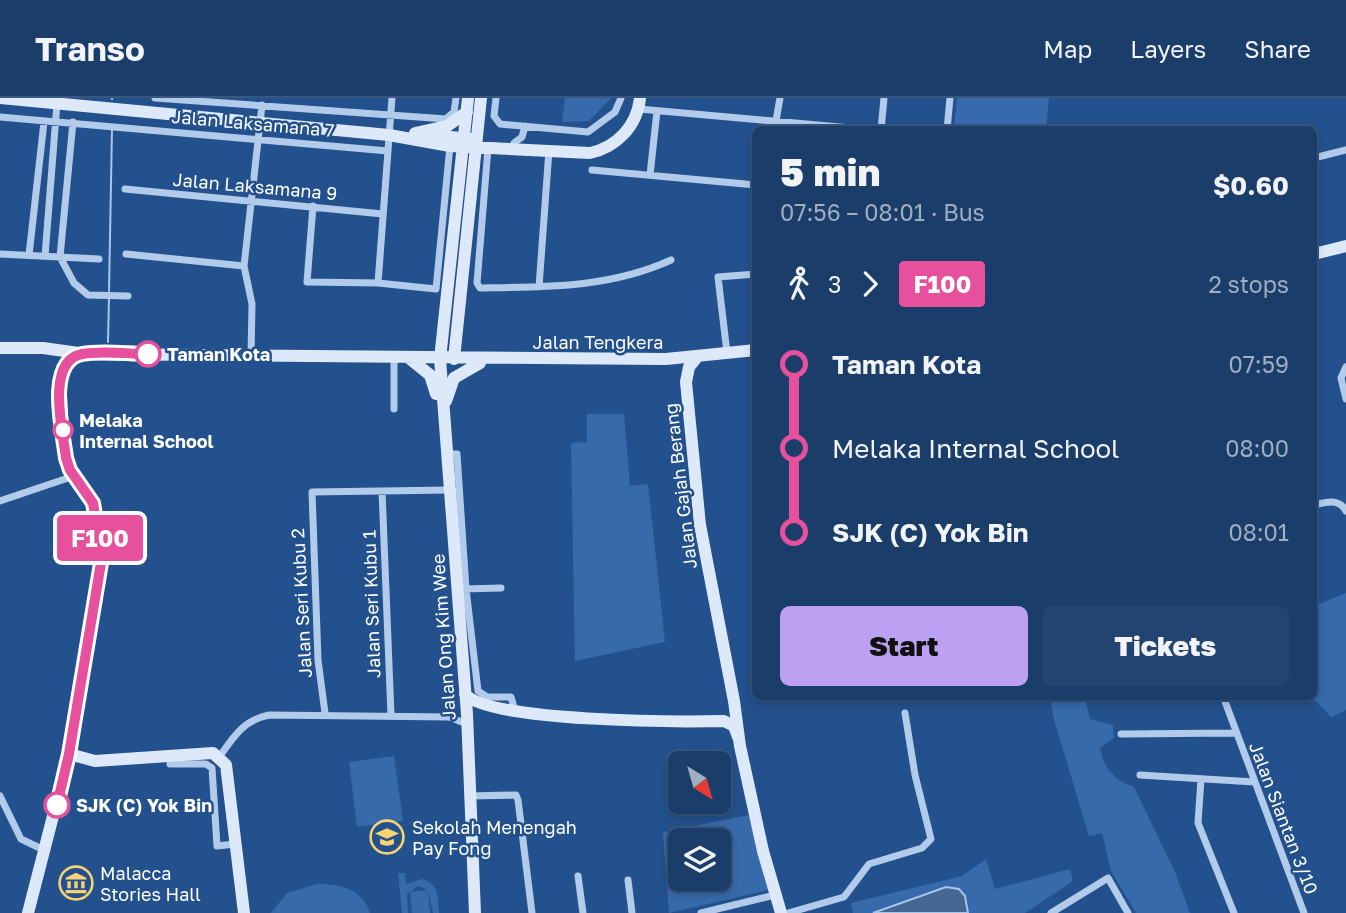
<!DOCTYPE html>
<html lang="en">
<head>
<meta charset="utf-8">
<style>
  :root { --surface:#1a3d6a; --page:#234470; --text:#f1f3f6; --muted:#9faec1; --line:#38567e; --accent:#bca0f2 }
  body { margin:0; font-family:"Golos Text",sans-serif; background:var(--page); color:var(--text); height:100vh; display:flex; flex-direction:column; font-size:26px; white-space:nowrap }
  * { box-sizing:border-box; margin:0 }
  p { font-size:23px; color:var(--muted) }
  .icon { flex:none; width:38px; height:38px; fill:none; stroke:currentColor; stroke-width:2; stroke-linecap:round; stroke-linejoin:round }
  .map { position:relative; flex:1; overflow:hidden }
  .sheet { position:absolute; left:752px; top:28px; width:565px; height:574px; display:flex; flex-direction:column; background:var(--surface); border-radius:10px; box-shadow:0 4px 10px #0003,0 0 0 2px var(--line) }
  .sheet>* { flex:none }
  .badge { padding:0 14px; border-radius:5px; font-size:24px; line-height:46px }
  .needle { width:46px; rotate:143deg }
  .tools { position:absolute; left:668px; top:653px; display:grid; gap:14px }
  .tools a { display:grid; place-items:center; width:63px; height:63px; border-radius:10px; background:var(--surface); box-shadow:0 4px 10px #0003,0 0 0 2px var(--line); font-size:35px }
  .map>.badge { position:absolute; translate:-50% -50%; box-shadow:0 0 0 4px #fff }
  .legs { display:flex; align-items:center; gap:10px; height:77px; padding:0 28px; font-size:23px }
  .legs p { margin-inline-start:auto }
  .head { display:flex; align-items:center; justify-content:space-between; height:119px; padding:0 28px }
  h1 { font-size:38px; font-weight:800; line-height:52px }
  .button { display:flex; gap:14px; margin-top:auto; padding:14px 28px }
  .button a { flex:1; height:80px; border-radius:10px; background:var(--accent); color:#111; font-size:28px; font-weight:800; line-height:80px; text-align:center }
  .button a+a { background:var(--page); color:var(--text) }
  ul { padding:0 28px; list-style:none }
  li { display:flex; align-items:center; gap:24px; height:84px; font-size:26px }
  li i { display:grid; place-items:center; width:10px; height:100%; margin:0 9px; background:currentColor }
  li i::after { content:''; width:18px; height:18px; margin:-9px; border:5px solid; border-radius:50%; background:var(--surface) }
  li p { margin-inline-start:auto }
  li:first-child i { background:linear-gradient(#0000 50%,currentColor 0) }
  li:last-child i { background:linear-gradient(currentColor 50%,#0000 0) }
  header { display:flex; align-items:center; gap:42px; box-sizing:border-box; height:98px; padding:0 35px; background:var(--surface); border-bottom:2px solid var(--line) }
  header strong { font-size:33px }
  nav { display:flex; gap:38px; margin-inline-start:auto; font-size:24px }
  .map>svg:first-child { display:block }
  .green { fill:#376aab; fill-rule:evenodd }
  .water { fill:#466792; stroke:#a6c6ec; stroke-width:2 }
  .lines { fill:none; stroke-linecap:round; stroke-linejoin:round }
  .stream { stroke:#a6c6ec; stroke-width:2 }
  .street { stroke:#b2cbeb; stroke-width:7 }
  .secondary { stroke:#dde9f9; stroke-width:12 }
  .line-1-casing { stroke:#fff; stroke-width:16 }
  .line-1 { stroke:#e6509d; stroke-width:10 }
  .stop-1-dot { fill:#fff; stroke:#e6509d; stroke-width:3.5 }
  .labels { text-anchor:middle; dominant-baseline:central; stroke-width:5; stroke-linejoin:round; paint-order:stroke }
  .street-label { font-size:18px; fill:#fff; stroke:#23518d }
  .stop-label { font-size:18px; font-weight:bold; fill:#fff; stroke:#23518d; text-anchor:start }
  .poi-label { font-size:18px; fill:#fff; stroke:#23518d; text-anchor:start }
</style>
</head>
<body>
<header>
<strong>Transo</strong>
<nav><a>Map</a><a>Layers</a><a>Share</a></nav>
</header>
<div class="map">
<svg width="1346" height="815" viewBox="0 0 1346 815">
  <rect width="100%" height="100%" fill="#23518d"/>
  <path class="green" d="M565,0H611L589,23L562,24Z
    M957,0H1049L1046,31H954Z
    M587,316H624L630,388L648,386L665,544L575,563L571,345L587,344Z
    M1346,495V612L1331,619L1312,599L1314,508Z
    M1050,599H1088L1086,604L1090,621L1113,627L1114,640L1100,650C1103,669 1116,684 1134,689L1175,774L1190,815H1136L1111,773L1102,735L1089,738L1053,618Z
    M394,658L403,723L357,729L349,664Z
    M749,717L768,792L669,815L663,734ZM681,742H719V780H681Z
    M986,761L995,791L1070,771L1073,783L1025,815H853L851,805L962,778Z
    M398,775H405L406,786L422,781C439,785 438,800 439,815H433L428,792L430,815H412L410,794L428,792L418,788L407,796L408,815H402Z
    M317,786C340,786 362,790 370,815H271L287,795Z"/>
  <path class="water" d="M946,789L959,791L965,798L968,815H873Z"/>
  <g class="lines">
    <path class="stream" d="M112,1V0
      M109,193L112,31
      M108,244L109,199"/>
    <path class="street" d="M155,0L446,21L454,14L456,0
      M496,0L494,18L500,26L588,34L615,14L621,0
      M639,11L873,32
      M0,19L388,53
      M776,23L780,0
      M73,24L60,159L74,185L88,197L128,198
      M881,32L884,0
      M947,32L950,0
      M514,45L522,39L525,28
      M488,50L477,185L480,190C545,189 610,190 671,162
      M1314,60L1346,52
      M592,72L756,87
      M650,77L657,13
      M125,91L383,116
      M313,108L307,184L378,185L436,191L450,48
      M0,156L99,161
      M126,156L244,168
      M29,157L44,24
      M45,158L57,5
      M378,185L392,0
      M539,189L549,52
      M727,255L718,179L756,176
      M251,258L252,206L244,168L262,7
      M1346,269L1341,280L1346,301
      M394,311V259
      M446,356H457L466,491L478,593L487,599H511L515,613
      M382,393L391,617
      M0,403L74,378
      M1314,407C1326,404 1339,400 1346,413
      M463,491L501,490
      M1223,598L1304,815
      M325,615L318,562L312,394L449,392
      M1121,636L1235,635
      M220,658C234,638 244,622 269,617L449,619L467,626
      M170,666H206L212,670L217,748L235,746
      M1140,677L1254,684
      M1201,681L1198,725L1234,815
      M0,698L21,741L46,753
      M468,698L516,697L518,702L532,815
      M578,778L583,815
      M628,782L632,815
      M701,815L775,797
      M788,815L844,799L869,766L922,750L931,741L915,677L905,615
      M1051,815L1108,780L1128,815"/>
    <path class="secondary" d="M0,0L389,37L450,48L590,55C617,49 637,28 640,0
      M468,0L440,261L467,616L475,815
      M415,35L447,28L467,14
      M430,37L471,41
      M1314,156L1346,148
      M0,250H43L86,256L666,261L756,252
      M698,258L689,269L686,284L700,427L734,603L740,648L763,753L781,815
      M409,260L430,277L436,296
      M454,261L481,0
      M446,303L454,280L480,265
      M465,596C488,624 682,624 724,623L734,628L738,639
      M69,656L95,663L213,655L226,667L244,815
      M28,815L69,656L102,459L93,405L70,372L63,337L60,278L68,262L82,256"/>
  </g>
  <g class="lines">
    <defs>
      <path id="line-1" d="M57,707L69,656L102,459L93,405L70,372L66,360C63,334 45,263 82,256C102,252 127,256 148,256"/>
    </defs>
    <use href="#line-1" class="line-1-casing"/>
    <use href="#line-1" class="line-1"/>
  </g>
  <defs>
    <symbol id="school-ring" viewBox="-11 -11 22 22"><circle r="9.5" fill="#23518d" stroke="#f7d274" stroke-width="1.5"/><path d="M0-5L7-2L0 1L-7-2ZM-4 1L0 2.5L4 1V4Q0 6-4 4Z" fill="#f7d274"/></symbol>
    <symbol id="museum-ring" viewBox="-11 -11 22 22"><circle r="9.5" fill="#23518d" stroke="#f7d274" stroke-width="1.5"/><path d="M0-6L6-3V-2H-6V-3ZM-5-1h2V3h-2ZM-1-1h2V3h-2ZM3-1h2V3H3ZM-6 4H6V6H-6Z" fill="#f7d274"/></symbol>
  </defs>
  <g fill-rule="evenodd">
    <use href="#school-ring" x="368" y="720" width="38" height="38"/>
    <use href="#museum-ring" x="57" y="766" width="38" height="38"/>
  </g>
  <g class="stop-1-dot">
    <circle cx="148" cy="256" r="12"/>
    <circle cx="63" cy="332" r="9"/>
    <circle cx="57" cy="707" r="12"/>
  </g>
  <g class="labels">
    <g class="street-label">
      <text transform="translate(253 25) rotate(5)">Jalan Laksamana 7</text>
      <text transform="translate(255 88) rotate(5)">Jalan Laksamana 9</text>
      <text x="598" y="244">Jalan Tengkera</text>
      <text transform="translate(680 388) rotate(-97)">Jalan Gajah Berang</text>
      <text transform="translate(301 505) rotate(-93)">Jalan Seri Kubu 2</text>
      <text transform="translate(371 506) rotate(-92)">Jalan Seri Kubu 1</text>
      <text transform="translate(443 539) rotate(-94)">Jalan Ong Kim Wee</text>
      <text transform="translate(1284 720) rotate(69)">Jalan Siantan 3/10</text>
    </g>
    <g class="stop-label">
      <text x="167" y="256">Taman Kota</text>
      <text x="79" y="322">Melaka<tspan x="79" dy="21">Internal School</tspan></text>
      <text x="76" y="707">SJK (C) Yok Bin</text>
    </g>
    <g class="poi-label">
      <text x="412" y="729">Sekolah Menengah<tspan x="412" dy="21">Pay Fong</tspan></text>
      <text x="100" y="775">Malacca<tspan x="100" dy="21">Stories Hall</tspan></text>
    </g>
  </g>
</svg>
<div class="tools">
<a><svg class="needle" viewBox="-14 -14 28 28"><path d="M0-13l5 13h-10z" fill="#e53935"/><path d="M0 13l5-13h-10z" fill="#9faec1"/></svg></a>
<a><svg class="icon" aria-label="layers" viewBox="0 0 24 24"><path d="M12 4l9 5-9 5-9-5zM3 14l9 5 9-5"/></svg></a>
</div>
<b class="badge" style="left:100px;top:440px;background:#e6509d;color:#fff">F100</b>
<section class="sheet">
<div class="head"><div><h1>5 min</h1><p>07:56 – 08:01 · Bus</p></div><b>$0.60</b></div>
<div class="legs"><svg class="icon" aria-label="walk" viewBox="0 0 24 24"><circle cx="13" cy="4" r="2"/><path d="M13 8l-2 6 4 7M11 14l-3 7M7 12l3-4h3l4 4"/></svg>3<svg class="icon" aria-label="forward" viewBox="0 0 24 24"><path d="M9 5l7 7-7 7"/></svg><b class="badge" style="background:#e6509d;color:#fff">F100</b><p>2 stops</p></div>
<ul>
<li><i style="color:#e6509d"></i><b>Taman Kota</b><p>07:59</p></li>
<li><i style="color:#e6509d"></i><span>Melaka Internal School</span><p>08:00</p></li>
<li><i style="color:#e6509d"></i><b>SJK (C) Yok Bin</b><p>08:01</p></li>
</ul>
<div class="button"><a>Start</a><a>Tickets</a></div>
</section>
</div>
</body>
</html>
